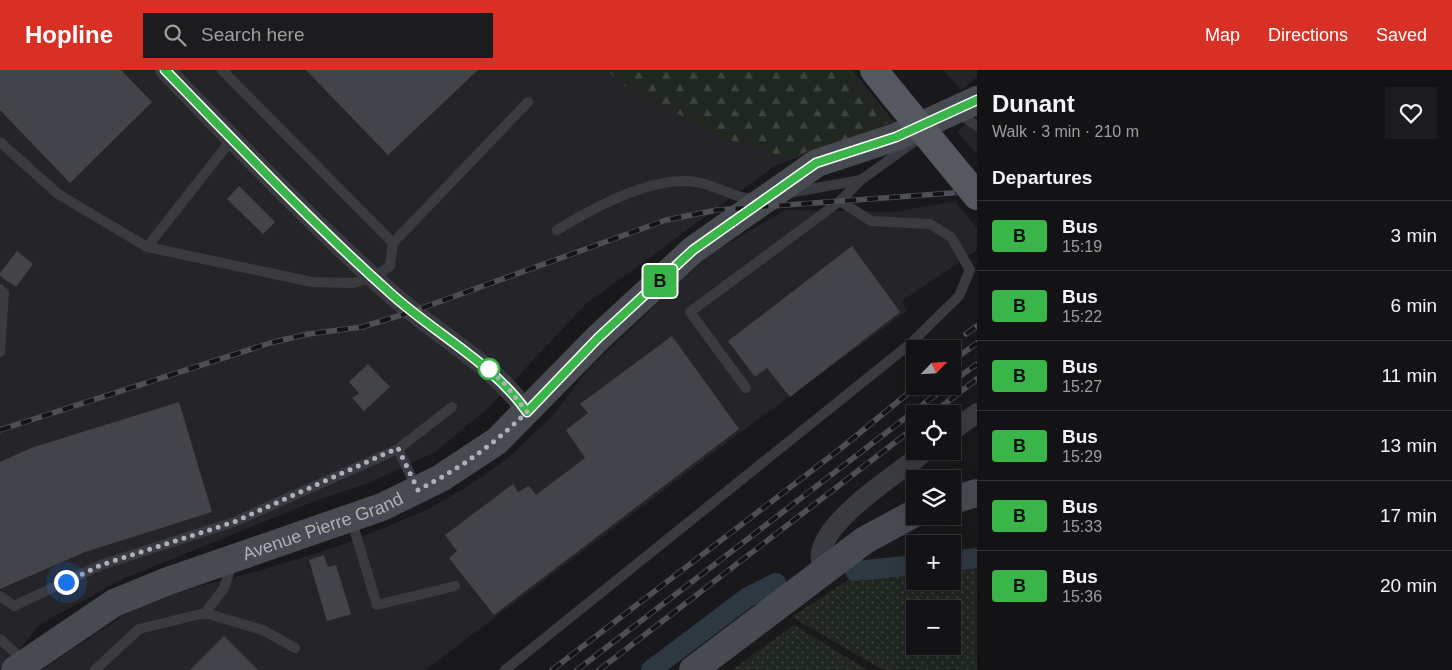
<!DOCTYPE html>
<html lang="en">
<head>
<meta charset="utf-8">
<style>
  :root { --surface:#131315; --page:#1c1c1e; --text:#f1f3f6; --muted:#9d9ea0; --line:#323234; --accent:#d93025 }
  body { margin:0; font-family:Arial,sans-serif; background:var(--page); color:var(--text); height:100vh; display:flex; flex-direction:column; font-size:19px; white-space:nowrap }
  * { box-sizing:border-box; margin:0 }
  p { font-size:16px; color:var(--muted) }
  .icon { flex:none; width:28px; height:28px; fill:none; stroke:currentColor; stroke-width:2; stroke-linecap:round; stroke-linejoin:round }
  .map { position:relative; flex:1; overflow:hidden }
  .details { display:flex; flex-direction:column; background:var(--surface); width:475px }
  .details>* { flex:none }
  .badge { padding:0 10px; border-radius:4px; font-size:18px; line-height:32px }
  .needle { width:32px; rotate:65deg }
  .fabs { position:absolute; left:906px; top:270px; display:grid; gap:10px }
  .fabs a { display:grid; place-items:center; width:55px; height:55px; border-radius:0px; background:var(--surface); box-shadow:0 5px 20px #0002,0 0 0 1px var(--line); font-size:25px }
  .you { position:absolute; width:25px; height:25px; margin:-12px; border:4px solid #fff; border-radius:50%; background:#1a73e8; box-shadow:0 0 0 8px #1a73e833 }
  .map>.badge { position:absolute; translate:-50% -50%; box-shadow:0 0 0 2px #fff }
  h2 { padding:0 15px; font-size:19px; line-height:45px }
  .round { display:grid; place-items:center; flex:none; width:52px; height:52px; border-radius:0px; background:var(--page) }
  .overview { display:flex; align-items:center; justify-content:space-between; height:85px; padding:0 15px }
  h1 { font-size:24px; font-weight:600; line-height:38px }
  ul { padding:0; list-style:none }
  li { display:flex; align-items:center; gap:15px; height:70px; padding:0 15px; border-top:1px solid var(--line) }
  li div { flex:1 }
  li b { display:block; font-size:19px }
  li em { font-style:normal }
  li .badge { min-width:55px; font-weight:700; text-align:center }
  header { display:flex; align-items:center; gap:30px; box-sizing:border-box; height:70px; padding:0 25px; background:var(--accent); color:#fff }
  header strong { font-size:24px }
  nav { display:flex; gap:28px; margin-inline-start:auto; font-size:18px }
  .search { width:350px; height:45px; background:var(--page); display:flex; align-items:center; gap:12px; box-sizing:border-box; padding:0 18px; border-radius:0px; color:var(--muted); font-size:19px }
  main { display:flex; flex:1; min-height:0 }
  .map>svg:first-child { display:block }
  .built { fill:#252529 }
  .grass { fill:url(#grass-dots); fill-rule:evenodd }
  .forest { fill:url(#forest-firs) }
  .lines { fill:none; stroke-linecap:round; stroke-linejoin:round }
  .canal { stroke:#2e3841; stroke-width:20 }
  .building { fill:#434449 }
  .lane { stroke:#3a3b41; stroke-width:10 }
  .street { stroke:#3a3b41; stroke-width:20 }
  .secondary { stroke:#484a51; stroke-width:28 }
  .primary { stroke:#565860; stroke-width:28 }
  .rail-casing { stroke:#4d4f56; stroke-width:5.5 }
  .rail { stroke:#141417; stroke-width:4; stroke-dasharray:11; stroke-linecap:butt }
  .primary-bridge { stroke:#565860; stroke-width:28 }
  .line-casing { stroke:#fff; stroke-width:11 }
  .line { stroke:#3ab54a; stroke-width:8 }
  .walk { stroke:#abb0bc; stroke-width:5; stroke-dasharray:0 9 }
  .stop-dot { fill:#fff; stroke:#3ab54a; stroke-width:2.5 }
  .labels { text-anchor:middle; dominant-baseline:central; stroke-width:4.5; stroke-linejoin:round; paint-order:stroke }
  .street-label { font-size:18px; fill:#abb0bc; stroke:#141417 }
</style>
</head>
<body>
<header>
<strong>Hopline</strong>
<div class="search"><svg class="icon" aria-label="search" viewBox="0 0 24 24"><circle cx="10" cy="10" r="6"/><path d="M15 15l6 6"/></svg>Search here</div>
<nav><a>Map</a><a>Directions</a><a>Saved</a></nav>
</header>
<main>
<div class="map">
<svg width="977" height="600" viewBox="0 0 977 600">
  <defs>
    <pattern id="grass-dots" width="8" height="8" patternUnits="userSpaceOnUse" patternTransform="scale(1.25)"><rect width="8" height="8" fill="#1f2720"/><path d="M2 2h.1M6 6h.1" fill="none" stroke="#3d443e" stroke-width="1.8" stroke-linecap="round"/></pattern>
    <pattern id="forest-firs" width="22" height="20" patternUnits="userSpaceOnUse" patternTransform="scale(1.25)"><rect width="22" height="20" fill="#1f2720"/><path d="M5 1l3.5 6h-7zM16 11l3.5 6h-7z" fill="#3d443e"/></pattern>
  </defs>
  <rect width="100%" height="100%" fill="#19191c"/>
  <path class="built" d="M0,0H852L896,54L776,95L586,234L487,339L435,382L369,413L318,430L120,510L39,555L10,591L0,598Z
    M943,0H977V7L961,20Z
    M977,46V85L957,61Z
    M955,131L977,158V180L902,231L907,241L745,359L425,600H41L124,545L165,525L262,500L342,475L429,439L468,416L507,389L555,343L588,299L710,184L785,140L895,142Z"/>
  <path class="grass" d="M977,490V600H883L792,547L849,509L915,501V511H952L953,495ZM915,539H952V576H915Z
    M794,555L868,600H732Z"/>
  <path class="forest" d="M607,0H847L892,51L851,68L787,88L729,70L625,16Z"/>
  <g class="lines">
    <path class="canal" d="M952,491L977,488
      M855,501L915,495
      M651,600L748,527L776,513"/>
  </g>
  <path class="building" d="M0,0H121L152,32L70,113L0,40Z
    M306,0H478L388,85Z
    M239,116L275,152L263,164L227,129Z
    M852,176L900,242L790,327L767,298L755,307L728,271Z
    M17,181L33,194L16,217L0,206V203Z
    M672,266L739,359L494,545L449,488L457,481L445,465L513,414L518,422L529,416L536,425L585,388L566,360L588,343L580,334Z
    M368,294L390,317L364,341L352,328L359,323L349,312Z
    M179,332L212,442L85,482L0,519V392L31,378Z
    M324,485L328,497L336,495L351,544L327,551L309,490Z
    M224,566L258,600H190Z"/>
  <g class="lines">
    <path class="lane" d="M957,42L977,56
      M0,72L58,124L147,177L232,69
      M788,123L861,110L915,71
      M557,160C593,138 653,105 696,112C716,115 737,130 754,128
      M393,173L528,32
      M147,177L312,212L353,213L373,208L390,196L393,173L222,0
      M0,219L4,223L0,282
      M746,318L690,242L840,131L861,110
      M398,379L452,337
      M351,449L377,535L455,516
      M0,526L14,536L101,495L234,452L398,379L417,419
      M205,543L263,560L295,578
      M0,569L25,592
      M95,600L139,559L205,543L224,518L233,491
      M505,600L910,274L959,226L970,200L951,167L930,154L871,151L840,131"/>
    <path class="street" d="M165,0C238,75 310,151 388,221C433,263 491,291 527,342
      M952,361L977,343
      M824,500C821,493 819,486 822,478C834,443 897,404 926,381"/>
    <g class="secondary">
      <path d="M952,430L977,423"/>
      <path id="s1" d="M15,600L114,533L168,511L382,437L441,408L497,371L598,268L693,180L817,93L896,67L977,30"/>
      <path d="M693,600L865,470L915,443"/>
    </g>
    <path class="primary" d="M874,0L893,24"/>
    <defs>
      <path id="rail" d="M966,264L977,256
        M952,291L977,273
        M952,312L977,294
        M932,344L977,309
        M0,360L270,273L308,264L362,257L411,242L666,150L717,140L952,123L977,116
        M552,600L840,379L917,316
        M577,600L947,316
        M599,600L915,357"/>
    </defs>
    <use href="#rail" class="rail-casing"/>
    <use href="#rail" class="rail"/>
    <path class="primary-bridge" d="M893,24L977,126"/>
  </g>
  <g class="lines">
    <defs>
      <path id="line" d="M165,0C238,75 310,151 388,221C433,263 491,291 527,342L598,268L693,180L816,93L896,67L977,30"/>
    </defs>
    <use href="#line" class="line-casing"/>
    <use href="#line" class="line"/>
    <path class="walk" d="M66,512L101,495L234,452L398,378L418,420C461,398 493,375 527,342L505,314L489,299"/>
  </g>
  <circle class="stop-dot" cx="489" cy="299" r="10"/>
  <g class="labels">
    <g class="street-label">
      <text stroke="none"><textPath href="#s1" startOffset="342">Avenue Pierre Grand</textPath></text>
    </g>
  </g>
</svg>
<div class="fabs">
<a><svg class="needle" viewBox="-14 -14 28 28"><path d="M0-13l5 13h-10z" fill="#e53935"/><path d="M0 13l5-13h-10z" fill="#9d9ea0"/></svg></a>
<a><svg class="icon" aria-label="locate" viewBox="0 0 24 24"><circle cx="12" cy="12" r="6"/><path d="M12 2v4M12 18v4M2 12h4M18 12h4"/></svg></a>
<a><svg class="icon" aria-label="layers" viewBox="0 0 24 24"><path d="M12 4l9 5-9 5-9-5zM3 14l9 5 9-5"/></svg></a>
<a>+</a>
<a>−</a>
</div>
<div class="you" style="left:66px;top:512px"></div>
<b class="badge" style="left:660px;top:211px;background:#3ab54a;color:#111">B</b>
</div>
<section class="details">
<div class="overview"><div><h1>Dunant</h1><p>Walk · 3 min · 210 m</p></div><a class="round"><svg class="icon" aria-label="heart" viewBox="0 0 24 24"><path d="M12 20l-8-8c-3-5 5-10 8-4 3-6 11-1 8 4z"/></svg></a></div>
<h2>Departures</h2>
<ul>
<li><span class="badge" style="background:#3ab54a;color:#111">B</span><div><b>Bus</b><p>15:19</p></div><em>3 min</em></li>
<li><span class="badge" style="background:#3ab54a;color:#111">B</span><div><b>Bus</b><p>15:22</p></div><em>6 min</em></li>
<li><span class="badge" style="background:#3ab54a;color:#111">B</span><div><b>Bus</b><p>15:27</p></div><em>11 min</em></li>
<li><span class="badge" style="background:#3ab54a;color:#111">B</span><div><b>Bus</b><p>15:29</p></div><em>13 min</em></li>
<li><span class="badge" style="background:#3ab54a;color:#111">B</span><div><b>Bus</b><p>15:33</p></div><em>17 min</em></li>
<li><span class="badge" style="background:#3ab54a;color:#111">B</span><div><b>Bus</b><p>15:36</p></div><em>20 min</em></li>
</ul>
</section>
</main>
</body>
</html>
